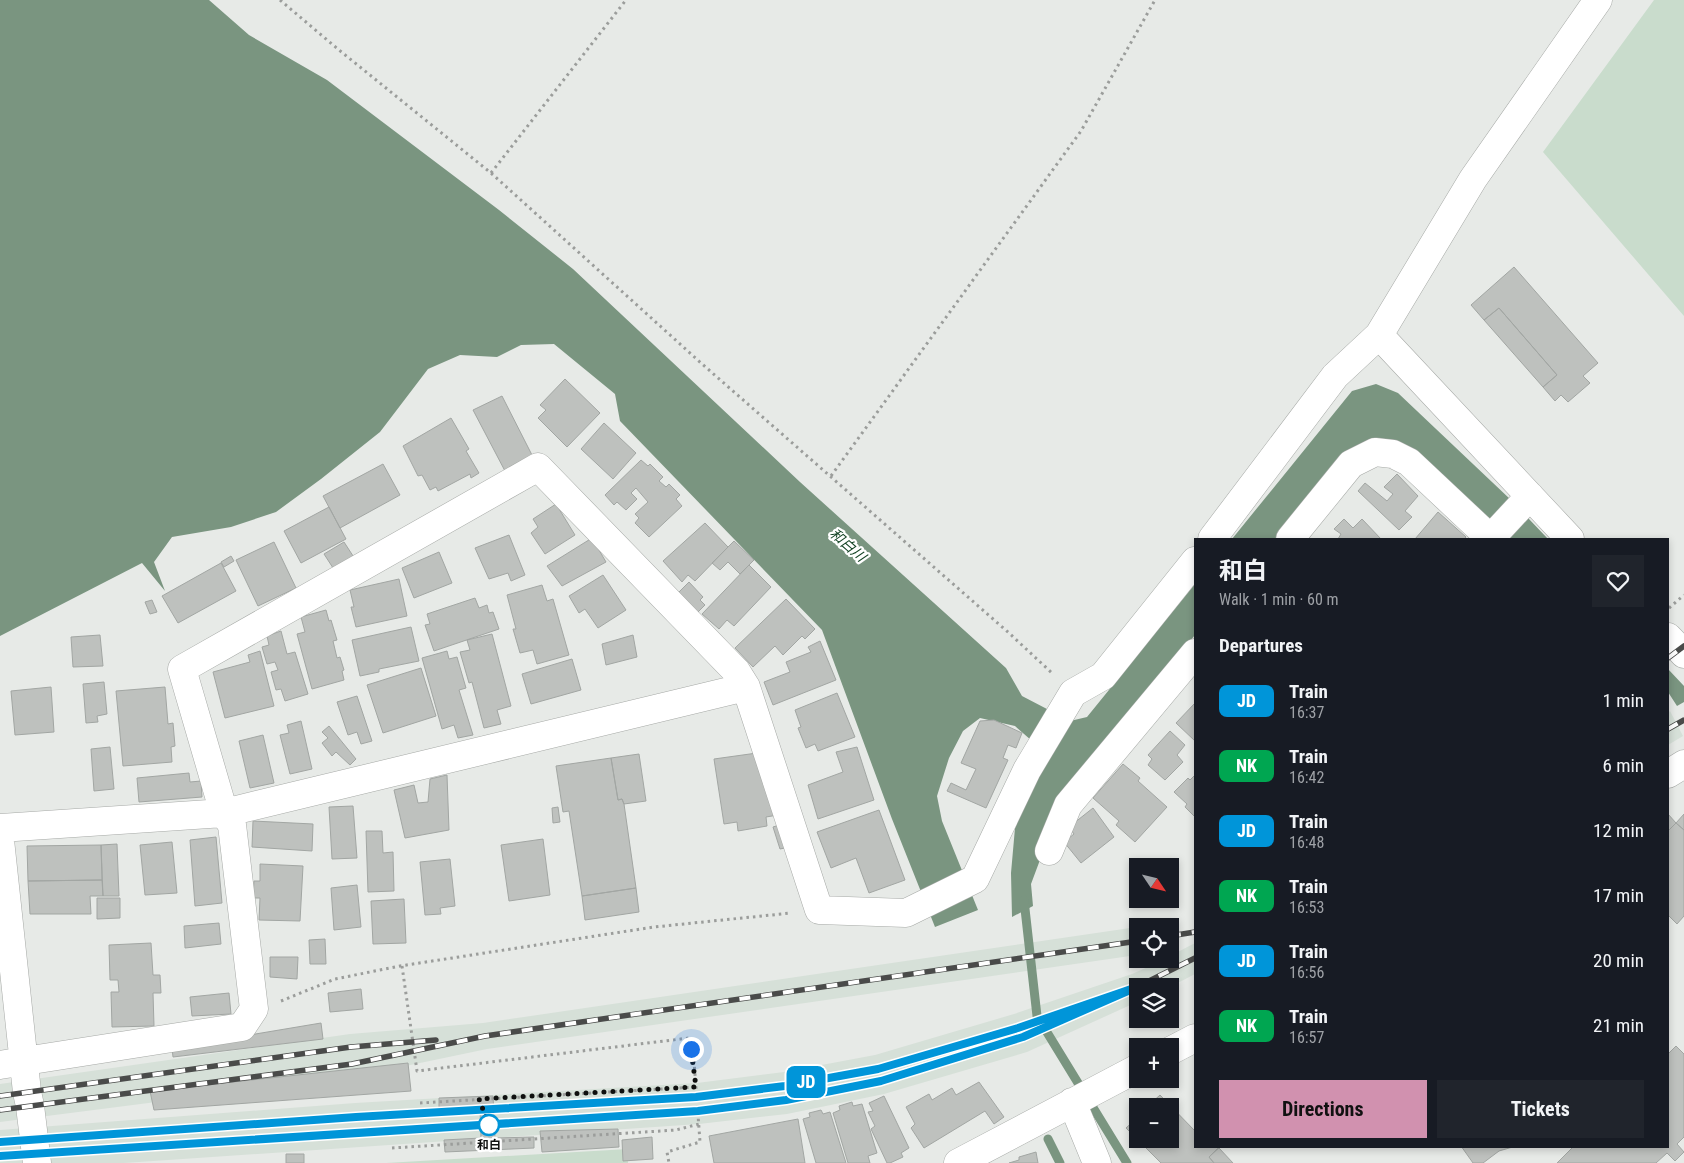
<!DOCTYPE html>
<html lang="en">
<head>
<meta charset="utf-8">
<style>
  :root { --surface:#171b24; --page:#20242c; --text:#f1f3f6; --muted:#9ea1a6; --accent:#d191af }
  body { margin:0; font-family:"Roboto Condensed","Noto Sans JP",sans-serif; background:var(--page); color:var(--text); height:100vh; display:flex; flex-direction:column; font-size:19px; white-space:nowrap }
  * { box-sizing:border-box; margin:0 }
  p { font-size:16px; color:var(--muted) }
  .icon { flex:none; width:28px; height:28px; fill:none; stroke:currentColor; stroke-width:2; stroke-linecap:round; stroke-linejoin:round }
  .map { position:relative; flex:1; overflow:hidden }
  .panel { position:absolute; left:1194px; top:538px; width:475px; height:610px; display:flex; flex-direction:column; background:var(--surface); border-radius:0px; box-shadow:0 2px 8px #0003 }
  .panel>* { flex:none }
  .badge { padding:0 10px; border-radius:8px; font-size:18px; line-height:32px }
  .needle { width:32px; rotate:125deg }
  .tools { position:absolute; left:1129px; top:858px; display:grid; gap:10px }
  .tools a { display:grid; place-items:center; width:50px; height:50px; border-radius:0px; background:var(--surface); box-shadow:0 2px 8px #0003; font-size:25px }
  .you { position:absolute; width:25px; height:25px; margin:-12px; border:4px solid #fff; border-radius:50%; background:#1a73e8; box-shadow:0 0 0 8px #1a73e833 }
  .map>.badge { position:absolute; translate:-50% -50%; box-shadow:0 0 0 2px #fff }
  h2 { padding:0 25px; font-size:19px; line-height:45px }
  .round { display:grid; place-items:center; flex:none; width:52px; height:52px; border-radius:0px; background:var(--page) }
  .headline { display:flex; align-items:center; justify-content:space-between; height:85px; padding:0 25px }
  h1 { font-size:24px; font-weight:700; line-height:38px }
  .action { display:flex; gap:10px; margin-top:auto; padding:10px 25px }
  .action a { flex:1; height:58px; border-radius:0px; background:var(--accent); color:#111; font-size:20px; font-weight:700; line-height:58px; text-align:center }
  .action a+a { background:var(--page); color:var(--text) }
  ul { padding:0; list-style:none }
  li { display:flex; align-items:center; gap:15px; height:65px; padding:0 25px }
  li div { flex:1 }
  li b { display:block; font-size:19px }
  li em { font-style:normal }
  li .badge { min-width:55px; font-weight:700; text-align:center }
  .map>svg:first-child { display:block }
  .built { fill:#d6e0d8 }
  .green { fill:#c9dccc }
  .water { fill:#7a9580 }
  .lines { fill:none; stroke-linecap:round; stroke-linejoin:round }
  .stream { stroke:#7a9580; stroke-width:9 }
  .building { fill:#bec1be; stroke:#a2a6a3 }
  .minor-casing { stroke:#a6a9a6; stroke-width:29 }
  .path { stroke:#9b9d9b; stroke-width:3; stroke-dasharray:2.5 4; stroke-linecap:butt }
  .minor { stroke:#fff; stroke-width:28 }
  .rail-casing { stroke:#4a4b4a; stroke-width:5.5 }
  .rail { stroke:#fff; stroke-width:4; stroke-dasharray:11; stroke-linecap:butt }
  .line-casing { stroke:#fff; stroke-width:11 }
  .line { stroke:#0095d9; stroke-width:8 }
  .walk { stroke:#0f100f; stroke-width:5; stroke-dasharray:0 9 }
  .stop-dot { fill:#fff; stroke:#0095d9; stroke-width:2.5 }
  .labels { text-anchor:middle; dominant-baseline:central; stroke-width:4.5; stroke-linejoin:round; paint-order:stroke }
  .stop-label { font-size:12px; font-weight:bold; fill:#0f100f; stroke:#fff }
  .water-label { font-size:14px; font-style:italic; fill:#124223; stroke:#fff }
</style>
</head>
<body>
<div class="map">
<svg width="1684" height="1163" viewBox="0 0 1684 1163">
  <rect width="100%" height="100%" fill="#e7eae7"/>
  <path class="built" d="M1670,711L1683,736L1668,745V713Z
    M1137,927V955L487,1049L353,1077L0,1122V1084L350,1034L483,1023Z
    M1195,943V974L1170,987L1138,986L1137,1002L1027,1052L884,1094L787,1114L699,1124L124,1163H0V1130L355,1103L697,1083L784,1072L875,1055L1014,1014L1132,974L1166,959H1170V956Z"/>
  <path class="green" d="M1654,0H1684V316L1543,152Z
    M628,1149V1163H386Z"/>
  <path class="water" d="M0,0H209L249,35L327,80L499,210L573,269L800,482L1006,668L1022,696L1070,721L1087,717L1195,584V635L1078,774L1059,809L1031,884L1033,906L1012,917L1011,873L1015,828L1047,754L1015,726L980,718L963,731L949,758L937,796L942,821L978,910L935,927L892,819L822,630L620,421L615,394L554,344L521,345L497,357L460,355L428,369L380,432L321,479L276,512L231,527L172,537L154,562L165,591L142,563L0,636Z
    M1376,384L1398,393L1511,500L1548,539H1504L1418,457H1344L1275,539H1232L1352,391Z
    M1668,669L1684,686V702L1677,706L1668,692Z"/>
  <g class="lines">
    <path class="stream" d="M1024,900L1037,1016L1127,1163
      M1048,1139L1060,1163"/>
  </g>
  <path class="building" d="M1514,267L1598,363L1583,376L1590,383L1568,402L1561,395L1555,401L1543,387L1557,375L1499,308L1484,320L1471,305Z
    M1499,308L1557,375L1543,387L1484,320Z
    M565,379L600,413L567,447L538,418L546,410L540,405Z
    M502,396L533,457L505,471L473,410Z
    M451,418L469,449L466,451L479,473L471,478L470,474L438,491L436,487L430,490L422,475L418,476L403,446Z
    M604,423L636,453L613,479L581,449Z
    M641,460L648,466L650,464L663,477L659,481L666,487L669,484L680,495L676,499L682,506L649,537L635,523L639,518L635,514L648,502L636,488L631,493L637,499L626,510L617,502L614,505L605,495Z
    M383,464L400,495L340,528L323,496Z
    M1397,474L1418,496L1405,511L1412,517L1399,530L1358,491L1365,483L1387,501L1393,494L1384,487Z
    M556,504L575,535L545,554L531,533L538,527L533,519Z
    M329,507L346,539L301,563L284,531Z
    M1438,512L1466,537L1464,539H1415Z
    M1344,519L1353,528L1362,519L1381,539H1338L1341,534L1334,529Z
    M705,523L728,547L695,581L688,575L682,582L663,561Z
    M509,535L525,575L511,581L508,573L489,579L475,548Z
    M592,538L606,562L562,586L547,566Z
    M734,541L754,560L740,574L728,562L720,570L712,563Z
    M274,542L296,588L258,606L236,560Z
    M344,542L355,559L335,571L324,554Z
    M439,552L452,583L414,598L402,568Z
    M231,556L234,561L224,567L221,562Z
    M221,563L236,591L178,623L162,596Z
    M749,565L771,587L734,626L727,620L719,629L702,614Z
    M603,575L626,610L598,628L585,609L579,613L569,596Z
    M399,579L407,616L356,627L351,607H354L350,590Z
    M689,582L703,597L700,600L705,605L694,616L675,596Z
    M542,585L547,601L553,599L569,655L537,664L533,650L520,653L513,629H516L507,595Z
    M475,598L479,608L487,605L489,613L493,612L499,629L434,651L425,625L430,624L427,614Z
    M786,599L815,629L805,639L802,636L783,655L775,646L753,667L735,648Z
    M152,600L157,612L150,614L145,602Z
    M326,610L329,621L331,620L337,640L333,641L337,658L340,657L344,670L342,671L344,680L312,689L297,634L305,632L301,617Z
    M411,627L419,661L379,669V672L360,676L352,640Z
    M281,631L287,654L295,652L308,694L285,701L281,689L276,690L271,672L278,670L275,662L267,664L262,647L269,645L267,636Z
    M492,634L511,706L497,710L501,724L484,728L472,682L469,683L460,652L470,650L467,640Z
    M100,635L103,666L73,667L71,637Z
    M633,635L637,657L606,665L602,644Z
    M820,641L836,680L773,705L764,682L790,672L786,662L811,652L808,647Z
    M260,651L274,706L225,718L213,672L250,662L248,655Z
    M447,651L449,659L457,657L466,688L459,690L473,735L458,738L454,725L442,729L422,658Z
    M572,659L581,690L531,704L522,674Z
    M421,668L436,716L383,733L367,685Z
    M104,682L107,714L97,716L98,722L86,723L83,684Z
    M51,687L54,732L15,735L11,691Z
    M165,687L168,724L173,723L175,746L171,747L172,762L123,766L116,691Z
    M837,693L855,737L818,751L815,744L806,748L798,728L801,727L795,710Z
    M357,696L372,741L361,744L357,732L348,735L337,702Z
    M1195,703V741L1176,723Z
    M994,720L1022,733L1016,748L1008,745L1003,758L1008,760L986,808L947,791L951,783L966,790L976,769L961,763L980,721Z
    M301,721L312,769L290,774L280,735L289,733L287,725Z
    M329,726L356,759L350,765L336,752L332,756L322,743L328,738L322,732Z
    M1170,731L1185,745L1177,755L1183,762L1165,780L1148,765L1152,759L1148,755Z
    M263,735L274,783L250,788L239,741Z
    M110,747L114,789L94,791L91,749Z
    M857,747L874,800L818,819L808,785L843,772L836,752Z
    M757,753L778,815L766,817L767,826L738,831L737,822L724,824L714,759Z
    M639,754L646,801L624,804L622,799L618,800L611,758Z
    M611,758L618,800L622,799L624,804L636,888L582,896L569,811L563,812L556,766Z
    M1123,764L1140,778L1138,781L1167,807L1135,842L1116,825L1119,821L1093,798Z
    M189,773L190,782L201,781L202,797L139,802L137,778Z
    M447,775L449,830L405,838L394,790L414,785L418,803L428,802L430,779Z
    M1195,775V817L1185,807L1187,804L1174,792L1188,778L1190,780Z
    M353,806L357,858L332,859L329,807Z
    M558,807L560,822L553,823L552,808Z
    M1093,808L1114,837L1081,863L1064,842L1074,834L1069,827Z
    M879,810L905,880L869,893L856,858L831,868L817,832Z
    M1668,814L1676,823L1668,831Z
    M1684,814V830L1676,823Z
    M253,821L313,824L312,851L252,847Z
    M1676,823L1684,830V916L1677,924L1668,915V831Z
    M782,824L789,847L780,849L773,827Z
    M366,831H382L383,853L393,852L394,891L368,892Z
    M216,837L222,903L195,906L190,840Z
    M543,839L550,895L509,901L501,845Z
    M172,842L177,893L145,895L140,845Z
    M117,844L119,896H103L101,845Z
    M101,845L102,880L28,881L27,846Z
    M450,859L455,906L440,908L441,914L425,915L420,862Z
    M260,864L303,866L300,921L259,920L260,898H253L254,881H260Z
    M102,880L103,896H90L91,914H30L28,881Z
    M357,885L361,927L334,930L331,888Z
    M636,888L639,912L585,920L582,896Z
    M97,898H120V918L97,919Z
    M404,899L406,943L373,944L371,901Z
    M219,923L221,944L185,948L184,926Z
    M325,939L326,964H310L309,940Z
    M151,943L153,975H160L161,993H153L154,1026L112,1027L111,992H119L118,980H110L109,945Z
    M270,957H298L297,979L270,977Z
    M361,989L363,1009L330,1012L328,993Z
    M229,993L231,1014L192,1016L190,997Z
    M321,1023L323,1039L173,1057L172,1048Z
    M1676,1046L1684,1054V1137L1677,1144L1684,1152L1675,1161L1667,1153L1656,1163H1557L1574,1146H1668V1054Z
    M408,1063L411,1091L154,1110L150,1091Z
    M979,1082L1004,1117L994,1124L985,1111L924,1148L911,1128L915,1124L906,1107L929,1094L932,1100L952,1088L956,1095Z
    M1160,1095L1195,1131V1146H1220L1209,1157L1214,1163H1161L1126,1128L1138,1117V1139H1170V1106H1148Z
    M493,1096L495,1138L534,1137V1148L445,1152L444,1140L481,1138L480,1109L439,1112V1098Z
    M884,1096L909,1148L901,1153L903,1157L890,1163H887L871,1129L875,1126L868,1112L873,1111L869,1103Z
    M852,1102L853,1106L862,1104L877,1153L868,1156L870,1163H848L833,1113L840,1110L839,1106Z
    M821,1110L823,1114L830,1112L846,1163H816L803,1119L810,1117L809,1113Z
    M798,1119L805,1163H714L709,1136Z
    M618,1129L619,1147L542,1152L540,1131Z
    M652,1137L653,1159L623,1161L622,1140Z
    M1461,1146H1516L1499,1151L1483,1163H1473Z
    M1219,1148L1233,1163H1214L1209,1157Z
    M1036,1152L1038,1163H1009L1019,1160V1157Z
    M286,1154H304V1163H286Z"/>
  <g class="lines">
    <defs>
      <path id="minor" d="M1379,335L1570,539
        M1212,539L1335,376L1379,335L1473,179L1598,0
        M1290,539L1351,464L1375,452L1393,454L1409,462L1491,539
        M1490,539L1530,496
        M1668,637L1684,654
        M1668,774L1684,764
        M0,828L224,813L746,687
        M0,840L27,1092L30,1106L37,1163
        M1049,851L1068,805L1195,653
        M1170,1051L1195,1038
        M0,1065L242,1027L254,1009L232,825L224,813L182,669L538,467L736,671L746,687L819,910L906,913L975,879L1027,770L1073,693L1103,676L1195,561
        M1072,1102L1097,1163
        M958,1163L1138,1068"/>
    </defs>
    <use href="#minor" class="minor-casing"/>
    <path class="path" d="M280,0L339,50L491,173L701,363L1009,633L1053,674
      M491,173L626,0
      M831,476L1081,131L1155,0
      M1669,608L1684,595
      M402,966L417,1071L689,1038L694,1061L700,1142L667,1152L669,1163
      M281,1001L335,979L400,966L654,927L791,913
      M420,1103L696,1087
      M392,1148L676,1130L699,1124"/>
    <use href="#minor" class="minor"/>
    <defs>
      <path id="rail" d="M1668,658L1684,646
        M1668,729L1684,720
        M1170,936L1195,932
        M1139,986L1195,958
        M0,1096L351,1047L436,1040
        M0,1110L352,1064L485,1036L1138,941
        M0,1142L356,1117L696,1097L785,1086L878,1069L1018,1028L1065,1012
        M0,1156L697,1111L786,1100L881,1081L1023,1037L1138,987"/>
    </defs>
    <use href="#rail" class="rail-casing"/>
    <use href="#rail" class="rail"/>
  </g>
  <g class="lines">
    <defs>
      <path id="line" d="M0,1142L356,1117L696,1097L785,1086L878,1069L1018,1028L1137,987L1023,1037L881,1081L786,1100L698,1111L0,1156"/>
    </defs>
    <use href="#line" class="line-casing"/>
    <use href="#line" class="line"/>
    <path class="walk" d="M489,1125L479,1099L696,1087L691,1049"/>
  </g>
  <circle class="stop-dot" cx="489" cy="1125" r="10"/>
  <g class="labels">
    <g class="stop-label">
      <text x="489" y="1145">和白</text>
    </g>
    <g class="water-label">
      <text transform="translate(848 545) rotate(41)">和白川</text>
    </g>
  </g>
</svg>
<div class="tools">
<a><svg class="needle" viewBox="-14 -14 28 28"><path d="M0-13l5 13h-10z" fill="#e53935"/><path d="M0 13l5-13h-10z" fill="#9ea1a6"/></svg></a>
<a><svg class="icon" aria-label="locate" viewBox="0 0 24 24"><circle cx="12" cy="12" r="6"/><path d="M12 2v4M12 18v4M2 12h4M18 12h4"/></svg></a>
<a><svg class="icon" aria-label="layers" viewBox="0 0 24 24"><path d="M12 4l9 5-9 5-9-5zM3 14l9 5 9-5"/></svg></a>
<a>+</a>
<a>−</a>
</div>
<div class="you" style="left:691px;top:1049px"></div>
<b class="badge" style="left:806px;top:1082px;background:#0095d9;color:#fff">JD</b>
<section class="panel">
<div class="headline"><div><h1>和白</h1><p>Walk · 1 min · 60 m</p></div><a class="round"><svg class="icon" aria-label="heart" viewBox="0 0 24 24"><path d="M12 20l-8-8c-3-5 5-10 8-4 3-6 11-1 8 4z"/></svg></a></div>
<h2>Departures</h2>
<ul>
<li><span class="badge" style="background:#0095d9;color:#fff">JD</span><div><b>Train</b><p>16:37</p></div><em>1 min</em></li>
<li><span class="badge" style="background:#00a651;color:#fff">NK</span><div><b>Train</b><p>16:42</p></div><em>6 min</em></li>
<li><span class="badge" style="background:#0095d9;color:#fff">JD</span><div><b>Train</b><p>16:48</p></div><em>12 min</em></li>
<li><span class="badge" style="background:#00a651;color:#fff">NK</span><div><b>Train</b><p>16:53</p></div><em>17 min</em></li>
<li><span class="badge" style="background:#0095d9;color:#fff">JD</span><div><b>Train</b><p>16:56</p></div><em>20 min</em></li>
<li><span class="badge" style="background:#00a651;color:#fff">NK</span><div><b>Train</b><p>16:57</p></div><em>21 min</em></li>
</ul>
<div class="action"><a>Directions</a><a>Tickets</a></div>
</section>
</div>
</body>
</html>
